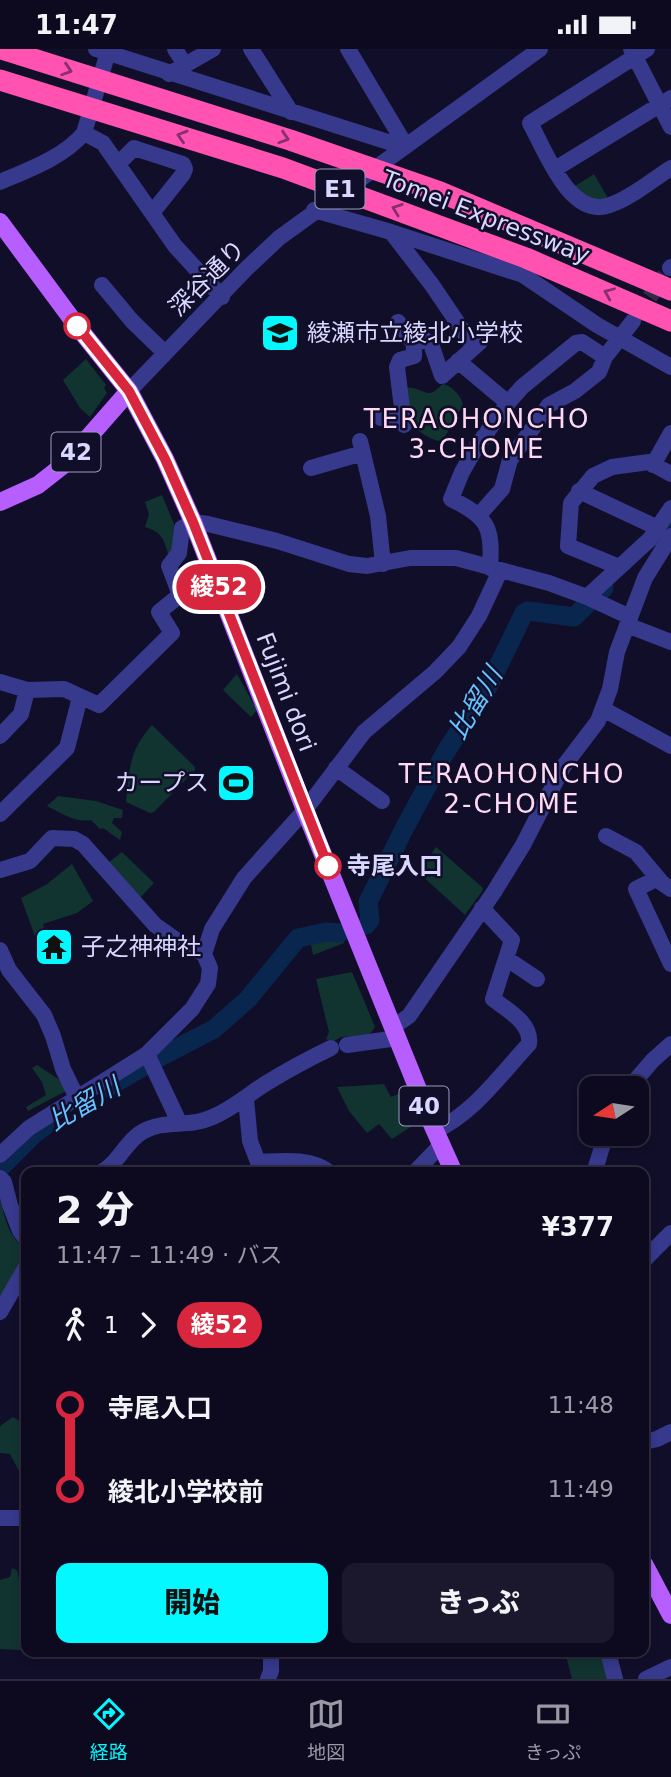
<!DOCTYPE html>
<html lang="ja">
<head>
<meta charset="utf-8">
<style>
  :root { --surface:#0d0a20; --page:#1b182d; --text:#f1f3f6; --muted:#9a9aa5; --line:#2d2b3e; --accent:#03f8ff }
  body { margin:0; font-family:"DejaVu Sans","Noto Sans JP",sans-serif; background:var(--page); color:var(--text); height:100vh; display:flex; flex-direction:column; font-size:26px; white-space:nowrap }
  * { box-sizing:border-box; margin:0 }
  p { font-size:23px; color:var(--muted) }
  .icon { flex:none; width:38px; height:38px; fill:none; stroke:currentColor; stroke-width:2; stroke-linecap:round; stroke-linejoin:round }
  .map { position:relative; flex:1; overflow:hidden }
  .details { position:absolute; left:21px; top:1118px; width:628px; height:490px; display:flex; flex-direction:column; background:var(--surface); border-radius:14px; box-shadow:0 4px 10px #0003,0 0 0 2px var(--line) }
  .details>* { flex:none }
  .badge { padding:0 14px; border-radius:23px; font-size:24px; line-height:46px }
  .needle { width:46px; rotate:258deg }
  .controls { position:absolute; left:579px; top:1027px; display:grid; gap:14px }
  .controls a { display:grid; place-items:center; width:70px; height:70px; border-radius:14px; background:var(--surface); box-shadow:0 4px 10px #0003,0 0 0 2px var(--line); font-size:35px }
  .map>.badge { position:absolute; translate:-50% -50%; box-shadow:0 0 0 4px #fff }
  .legs { display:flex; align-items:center; gap:10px; height:77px; padding:0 35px; font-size:23px }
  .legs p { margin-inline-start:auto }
  .overview { display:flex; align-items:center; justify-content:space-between; height:119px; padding:0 35px }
  h1 { font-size:38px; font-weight:800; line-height:52px }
  .cta { display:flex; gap:14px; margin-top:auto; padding:14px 35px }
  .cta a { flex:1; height:80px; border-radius:14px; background:var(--accent); color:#111; font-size:28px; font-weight:800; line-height:80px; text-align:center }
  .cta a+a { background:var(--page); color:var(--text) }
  ul { padding:0 35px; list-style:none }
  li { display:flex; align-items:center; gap:24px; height:84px; font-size:26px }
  li i { display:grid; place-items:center; width:10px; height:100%; margin:0 9px; background:currentColor }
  li i::after { content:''; width:18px; height:18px; margin:-9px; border:5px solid; border-radius:50%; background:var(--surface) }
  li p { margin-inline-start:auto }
  li:first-child i { background:linear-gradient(#0000 50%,currentColor 0) }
  li:last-child i { background:linear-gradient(currentColor 50%,#0000 0) }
  .status { display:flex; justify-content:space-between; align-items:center; height:49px; padding:0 35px; background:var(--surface); direction:ltr }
  .status svg { height:19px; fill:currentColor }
  .tab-bar { display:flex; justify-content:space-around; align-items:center; height:98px; border-top:2px solid var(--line); background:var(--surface); font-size:19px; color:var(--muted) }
  .tab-bar a { display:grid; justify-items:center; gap:4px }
  .tab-bar .selected { color:var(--accent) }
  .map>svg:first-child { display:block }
  .green { fill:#113430 }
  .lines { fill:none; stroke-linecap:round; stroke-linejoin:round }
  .river { stroke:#09274e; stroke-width:19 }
  .minor-tunnel { stroke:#2f2c4a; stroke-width:16; stroke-dasharray:16 8; stroke-linecap:butt }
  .minor { stroke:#36398c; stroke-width:16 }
  .major { stroke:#b75eff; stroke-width:18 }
  .highway { stroke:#ff52b1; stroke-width:21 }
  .oneway { stroke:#88306e }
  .line-1-casing { stroke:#fff; stroke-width:16 }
  .line-1 { stroke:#d7263d; stroke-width:10 }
  .stop-1-dot { fill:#fff; stroke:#d7263d; stroke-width:3.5 }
  .labels { text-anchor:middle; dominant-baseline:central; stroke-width:5; stroke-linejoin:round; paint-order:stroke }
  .shield { fill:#110e2a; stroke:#9d9bbf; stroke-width:2 }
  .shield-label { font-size:23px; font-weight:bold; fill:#d9d7ff }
  .street-label { font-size:24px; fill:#d9d7ff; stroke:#110e2a }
  .poi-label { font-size:24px; fill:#d9d7ff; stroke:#110e2a; text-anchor:start }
  .stop-label { font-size:24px; font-weight:bold; fill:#d9d7ff; stroke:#110e2a; text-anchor:start }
  .neighbourhood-label { font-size:26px; letter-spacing:2px; fill:#ffd9f4; stroke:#110e2a }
  .water-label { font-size:26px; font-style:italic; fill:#65c3ff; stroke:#110e2a }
</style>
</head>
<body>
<div class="status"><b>11:47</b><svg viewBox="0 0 49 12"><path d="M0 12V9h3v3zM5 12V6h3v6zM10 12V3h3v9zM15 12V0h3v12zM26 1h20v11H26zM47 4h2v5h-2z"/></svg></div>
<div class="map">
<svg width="671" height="1630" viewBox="0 0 671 1630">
  <rect width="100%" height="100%" fill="#110e2a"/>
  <path class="green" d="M594,125L609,151L595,152L572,139Z
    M86,310L106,336L104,339L107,344L90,368L80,359L63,331Z
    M443,335C452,337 461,347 463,355C460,362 445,389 441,393C409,383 408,368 403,339C417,336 425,347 433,343C437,341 440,337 443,335Z
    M162,446L174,475L172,504L168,505C164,489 161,483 145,478L149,465L145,453Z
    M237,625L257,661L251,668L223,641Z
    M152,676L195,718V721L154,763L150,764L126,753C130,720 128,703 152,676Z
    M58,747L96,752L123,761L122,769H114L112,774L122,783L120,791L103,779L100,780L91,771C75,774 61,764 47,757Z
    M436,798L482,838L483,841L465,866L418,823Z
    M122,803L154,834L139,850L108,814Z
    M72,815L93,852L77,864L43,875L46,885L36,890L21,849L47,835Z
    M342,884L344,894L313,906L310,890Z
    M352,923L375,978L369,986L341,988L332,993L326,990L329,983L316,930Z
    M37,1016L60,1031L66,1042L28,1062L26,1058L46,1046L42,1033L32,1019Z
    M384,1035L391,1048L408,1041L420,1072L392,1090L379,1075L367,1084L349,1062L337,1038Z
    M0,1149C5,1169 8,1188 26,1200L25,1208L0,1248Z
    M13,1368L26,1376V1425L19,1422L10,1405L0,1404V1377Z
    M12,1519L17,1521L20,1535L26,1549V1597L20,1601L0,1600V1531L10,1528Z
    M565,1603H603L610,1630H572Z"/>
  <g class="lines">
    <path class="river" d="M661,489L671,474
      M366,876L370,871L368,853L404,780L445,704L489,636L524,564L528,562L574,568L604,539
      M107,1039L156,1010L214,980L248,950L298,889L326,883L340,884
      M0,1119L34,1085L45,1077"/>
    <path class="minor-tunnel" d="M636,268L665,226"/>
    <path class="minor" d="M96,0L404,98
      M175,0L185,16
      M251,0L291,63
      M348,0L406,97
      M631,0L671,78
      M647,0L530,74C545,101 570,171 610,156C631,149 652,131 671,119
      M169,25L213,0
      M84,84L103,94L175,197L222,248
      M118,115L134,99L183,115L185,120L183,125L152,164
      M555,120L671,49
      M0,133C28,121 64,108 84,84L108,3
      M314,161L391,183L523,226L597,276L671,318
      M392,184L432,236L474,298
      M670,219L671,218
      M102,236L132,272L165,304
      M398,273L414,295L425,291L431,295L442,327L480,293
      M458,312L508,354
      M129,342L246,220L279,189L540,0
      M381,369L402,366
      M404,376L397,318L400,311L414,307V295
      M360,392L378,467L383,515
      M653,416L671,384
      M311,419L363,404
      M579,442L658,479
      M479,466L502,440L510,411L549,356L575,342L599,323L605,308
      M619,518L568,497L571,454L593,427L612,418L649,413L671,425
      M490,519C493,478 488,468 451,450L462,423L477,397L508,354L522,338L576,294L582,293L605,308L633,272
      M587,548L650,490L671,459
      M627,576L671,593
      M0,633L27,641L64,640L99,656L172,584L159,563L180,546L169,517L179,504L182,479L193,473L208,475L277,492L349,515L367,517L410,509H456L549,534L587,548L630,568
      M603,660L671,697
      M0,687L21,665L27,641
      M336,719L382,752
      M0,765L67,699L80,648
      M606,787L636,803L662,834L671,840
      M0,821L30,812L52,789L74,790L83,795L155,876L179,893L204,905
      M658,829L636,840L671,915
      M0,901L9,921L44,966L53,987L63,1020L77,1049
      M507,910L537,930
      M393,978L409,967L494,843L523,796L563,718L598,672L610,640L617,603L645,529L671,487
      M347,996L398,989
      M147,1005L179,1073
      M628,1040L653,1011L671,995
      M246,1050L250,1092L258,1113C280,1112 312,1108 330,1124
      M435,1082C474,1064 500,1026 529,995C532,974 507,961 493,950L512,891L482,859
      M0,1106L29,1079L147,1005L192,960L208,935L210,919L204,905L212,880L244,829L305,761L364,683L435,623L459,598L479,567L500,522
      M100,1124C120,1113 125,1093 142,1083C163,1070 189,1079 210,1069C231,1061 246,1047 265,1035C286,1022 308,1010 331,999
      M414,1124L441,1096
      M594,1124L606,1085
      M0,1129L4,1133L10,1156L20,1182L26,1190
      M644,1211L671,1184
      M0,1263L26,1218
      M644,1393L657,1390L671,1383
      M0,1469H26
      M608,1603L615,1630
      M268,1630L271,1622V1603
      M646,1630L671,1618"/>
    <path class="major" d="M0,173L77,277L129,342L165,410L193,473L305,761L432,1075L454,1124
      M0,453L38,436L66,414L129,342
      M644,1515L671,1566"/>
    <path class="highway" d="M2,0L290,91L440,143L671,241
      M0,31L283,119L526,209L671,272"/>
  </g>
  <defs><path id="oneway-chevron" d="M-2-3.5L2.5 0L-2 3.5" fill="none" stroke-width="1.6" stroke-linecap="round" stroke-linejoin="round" transform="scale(1.75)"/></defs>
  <g class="oneway">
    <use href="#oneway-chevron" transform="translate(67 21) rotate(18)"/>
    <use href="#oneway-chevron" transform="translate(182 87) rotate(-163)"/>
    <use href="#oneway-chevron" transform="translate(284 89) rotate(18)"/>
    <use href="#oneway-chevron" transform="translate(397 160) rotate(-160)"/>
    <use href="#oneway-chevron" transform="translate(609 244) rotate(-157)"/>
  </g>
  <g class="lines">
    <defs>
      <path id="line-1" d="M77,277L129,342L165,410L193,473L328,817"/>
    </defs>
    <use href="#line-1" class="line-1-casing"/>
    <use href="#line-1" class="line-1"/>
  </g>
  <defs>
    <symbol id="school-square" viewBox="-11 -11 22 22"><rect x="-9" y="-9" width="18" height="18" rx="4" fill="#03f8ff" stroke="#110e2a"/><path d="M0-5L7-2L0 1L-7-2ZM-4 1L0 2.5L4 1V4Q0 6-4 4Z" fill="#111"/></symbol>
    <symbol id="stadium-square" viewBox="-11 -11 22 22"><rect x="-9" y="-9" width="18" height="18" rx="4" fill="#03f8ff" stroke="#110e2a"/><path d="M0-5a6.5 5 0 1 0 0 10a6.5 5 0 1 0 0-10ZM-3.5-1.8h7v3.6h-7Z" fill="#111"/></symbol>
    <symbol id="temple-square" viewBox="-11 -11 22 22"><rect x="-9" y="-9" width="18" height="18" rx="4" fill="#03f8ff" stroke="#110e2a"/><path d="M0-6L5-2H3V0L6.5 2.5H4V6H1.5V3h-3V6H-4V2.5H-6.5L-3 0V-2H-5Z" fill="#111"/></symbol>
  </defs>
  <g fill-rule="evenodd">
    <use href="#school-square" x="258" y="262" width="44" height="44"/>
    <use href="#stadium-square" x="214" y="712" width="44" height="44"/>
    <use href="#temple-square" x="32" y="876" width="44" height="44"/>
  </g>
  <g class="stop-1-dot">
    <circle cx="77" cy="277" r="12"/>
    <circle cx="328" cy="817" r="12"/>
  </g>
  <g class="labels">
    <g class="shield">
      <rect x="315.5" y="120.5" width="49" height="39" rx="5"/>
      <rect x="51.5" y="383.5" width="49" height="39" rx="5"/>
      <rect x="399.5" y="1037.5" width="49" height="39" rx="5"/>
    </g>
    <g class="shield-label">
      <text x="340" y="140">E1</text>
      <text x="76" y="403">42</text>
      <text x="424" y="1057">40</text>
    </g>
    <g class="street-label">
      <text transform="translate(486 168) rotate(21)">Tomei Expressway</text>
      <text transform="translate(207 229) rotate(-45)">深谷通り</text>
      <text transform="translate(286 643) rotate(69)">Fujimi dori</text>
    </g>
    <g class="poi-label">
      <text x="307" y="284">綾瀬市立綾北小学校</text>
      <text x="209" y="734" text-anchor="end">カープス</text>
      <text x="81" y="898">子之神神社</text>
    </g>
    <g class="stop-label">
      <text x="347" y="817">寺尾入口</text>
    </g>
    <g class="neighbourhood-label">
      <text x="477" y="370">TERAOHONCHO<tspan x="477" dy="30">3-CHOME</tspan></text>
      <text x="512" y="725">TERAOHONCHO<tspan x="512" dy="30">2-CHOME</tspan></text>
    </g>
    <g class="water-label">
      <text transform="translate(475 654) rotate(-59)">比留川</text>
      <text transform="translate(84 1055) rotate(-30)">比留川</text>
    </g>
  </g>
</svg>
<div class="controls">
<a><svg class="needle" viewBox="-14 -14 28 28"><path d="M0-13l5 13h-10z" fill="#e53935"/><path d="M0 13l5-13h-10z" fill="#9a9aa5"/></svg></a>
</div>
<b class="badge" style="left:219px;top:538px;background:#d7263d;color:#fff">綾52</b>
<section class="details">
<div class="overview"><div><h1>2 分</h1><p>11:47 – 11:49 · バス</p></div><b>¥377</b></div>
<div class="legs"><svg class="icon" aria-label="walk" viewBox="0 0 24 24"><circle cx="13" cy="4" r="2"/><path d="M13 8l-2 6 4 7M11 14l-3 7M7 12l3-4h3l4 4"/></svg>1<svg class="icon" aria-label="forward" viewBox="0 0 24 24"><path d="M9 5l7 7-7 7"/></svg><b class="badge" style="background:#d7263d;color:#fff">綾52</b></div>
<ul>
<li><i style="color:#d7263d"></i><b>寺尾入口</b><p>11:48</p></li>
<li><i style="color:#d7263d"></i><b>綾北小学校前</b><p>11:49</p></li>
</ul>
<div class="cta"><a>開始</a><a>きっぷ</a></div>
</section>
</div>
<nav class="tab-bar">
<a class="selected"><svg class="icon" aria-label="directions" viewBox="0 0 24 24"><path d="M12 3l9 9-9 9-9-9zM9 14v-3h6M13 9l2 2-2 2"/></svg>経路</a>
<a><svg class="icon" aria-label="map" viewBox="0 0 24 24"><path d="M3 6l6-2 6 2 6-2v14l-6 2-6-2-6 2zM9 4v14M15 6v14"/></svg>地図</a>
<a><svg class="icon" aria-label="tickets" viewBox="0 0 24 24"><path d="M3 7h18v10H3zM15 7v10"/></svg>きっぷ</a>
</nav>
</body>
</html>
